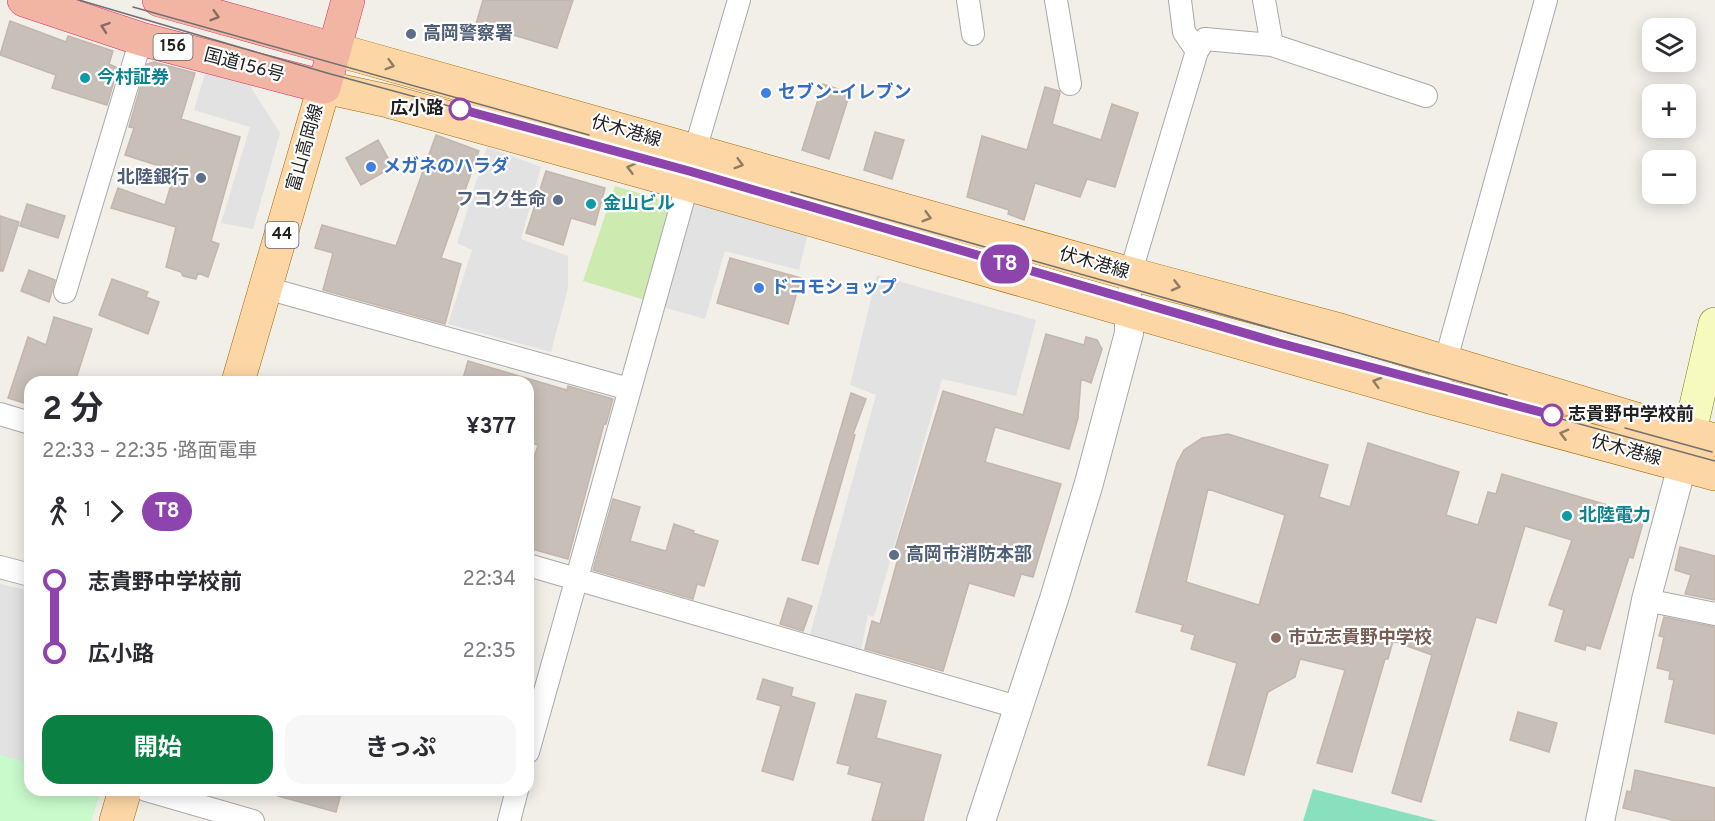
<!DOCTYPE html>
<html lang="ja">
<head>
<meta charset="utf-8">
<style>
  :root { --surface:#fff; --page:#f7f7f7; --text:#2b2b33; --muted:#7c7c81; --accent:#0b8043 }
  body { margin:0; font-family:Overpass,"Noto Sans JP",sans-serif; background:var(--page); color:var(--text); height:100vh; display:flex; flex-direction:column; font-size:22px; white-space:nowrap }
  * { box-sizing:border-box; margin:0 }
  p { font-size:20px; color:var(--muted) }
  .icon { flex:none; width:33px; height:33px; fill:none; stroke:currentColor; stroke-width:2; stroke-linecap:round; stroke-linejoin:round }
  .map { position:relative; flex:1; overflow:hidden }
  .drawer { position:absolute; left:24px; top:376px; width:510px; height:420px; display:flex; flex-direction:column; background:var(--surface); border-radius:18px; box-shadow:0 3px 15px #0003 }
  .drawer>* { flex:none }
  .badge { padding:0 12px; border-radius:20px; font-size:21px; line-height:39px }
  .fabs { position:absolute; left:1642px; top:18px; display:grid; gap:12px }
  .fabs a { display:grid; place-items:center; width:54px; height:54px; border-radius:12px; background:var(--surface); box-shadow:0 3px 15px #0003; font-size:30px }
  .map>.badge { position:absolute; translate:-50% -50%; box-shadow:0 0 0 3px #fff }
  .legs { display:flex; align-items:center; gap:9px; height:66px; padding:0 18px; font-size:20px }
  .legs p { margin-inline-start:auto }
  .head { display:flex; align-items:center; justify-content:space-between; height:102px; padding:0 18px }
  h1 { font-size:33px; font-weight:700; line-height:45px }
  .button { display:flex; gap:12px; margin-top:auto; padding:12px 18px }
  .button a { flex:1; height:69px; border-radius:18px; background:var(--accent); color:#fff; font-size:24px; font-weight:700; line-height:69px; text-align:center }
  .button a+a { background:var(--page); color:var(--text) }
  ul { padding:0 18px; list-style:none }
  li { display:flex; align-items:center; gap:21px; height:72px; font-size:22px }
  li i { display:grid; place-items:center; width:9px; height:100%; margin:0 8px; background:currentColor }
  li i::after { content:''; width:15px; height:15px; margin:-8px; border:4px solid; border-radius:50%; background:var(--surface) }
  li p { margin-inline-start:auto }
  li:first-child i { background:linear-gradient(#0000 50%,currentColor 0) }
  li:last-child i { background:linear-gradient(currentColor 50%,#0000 0) }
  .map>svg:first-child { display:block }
  .grass { fill:#cdebb0 }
  .park { fill:#c8facc }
  .pitch { fill:#88e0be }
  .parking { fill:#e2e2e2 }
  .building { fill:#c7bfb8; stroke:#c4b6ab; stroke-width:1.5; fill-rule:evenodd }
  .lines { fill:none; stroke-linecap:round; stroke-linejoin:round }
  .minor-casing { stroke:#a9a9a9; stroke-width:24 }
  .tertiary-casing { stroke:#a9a9a9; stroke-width:30 }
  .secondary-casing { stroke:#707d05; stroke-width:34 }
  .primary-casing { stroke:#a06b00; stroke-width:34 }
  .trunk-casing { stroke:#dc2a67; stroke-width:34 }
  .minor { stroke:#fff; stroke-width:22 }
  .tertiary { stroke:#fff; stroke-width:28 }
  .secondary { stroke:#f7fabf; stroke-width:33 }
  .primary { stroke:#fcd6a4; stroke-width:33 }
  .trunk { stroke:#f2b4a3; stroke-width:33 }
  .tram { stroke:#707070; stroke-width:1.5 }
  .oneway { stroke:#8a6b62 }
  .oneway2 { stroke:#8f7c63 }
  .line-1-casing { stroke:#fff; stroke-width:14 }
  .line-1 { stroke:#8e44ad; stroke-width:9 }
  .service-dot { fill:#5c6f8a; stroke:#fff; stroke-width:2 }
  .culture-dot { fill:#0f9aa8; stroke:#fff; stroke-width:2 }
  .shop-dot { fill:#3f7fe0; stroke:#fff; stroke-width:2 }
  .stop-1-dot { fill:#fff; stroke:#8e44ad; stroke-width:3 }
  .education-dot { fill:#8d6e63; stroke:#fff; stroke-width:2 }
  .labels { text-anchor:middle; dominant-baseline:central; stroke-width:4.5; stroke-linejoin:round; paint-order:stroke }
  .shield { fill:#fff; stroke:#646464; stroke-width:1.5 }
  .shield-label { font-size:16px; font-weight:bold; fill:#222 }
  .service-label { font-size:18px; font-weight:bold; fill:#4e5e75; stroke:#fff; text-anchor:start }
  .street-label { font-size:18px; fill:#222; stroke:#fff }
  .culture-label { font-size:18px; font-weight:bold; fill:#0d838f; stroke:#fff; text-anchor:start }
  .shop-label { font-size:18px; font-weight:bold; fill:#366cbe; stroke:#fff; text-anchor:start }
  .stop-label { font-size:18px; font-weight:bold; fill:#222; stroke:#fff; text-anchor:end }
  .education-label { font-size:18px; font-weight:bold; fill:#785e54; stroke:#fff; text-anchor:start }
</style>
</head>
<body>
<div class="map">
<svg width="1715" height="821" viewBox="0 0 1715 821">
  <rect width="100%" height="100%" fill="#f2efe9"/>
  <path class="grass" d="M615,186L677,204L648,301L583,281Z"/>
  <path class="park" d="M0,584L30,591V790L101,791L91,821H0Z"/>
  <path class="pitch" d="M1313,789L1438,821H1303Z"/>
  <path class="parking" d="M206,70L249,84L280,133L253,229L221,223L250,127L194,110Z
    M487,147L541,167L521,239L568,256V288L551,352L448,324L472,250L457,243Z
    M696,200L809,230L799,270L725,251L705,319L659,306L690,204Z
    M877,275L1036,320L1016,396L942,379L874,617L868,615L858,665L806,649L876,395L850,385Z
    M0,584L30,591V763L0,755Z"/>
  <path class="building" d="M483,0H573L557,48L476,24Z
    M10,21L66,42L68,36L113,51L109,64L118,68L107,105L52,88L56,75L0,55Z
    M154,62L195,73L181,119L240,137L211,241L219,244L208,277L198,273L196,279L183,276L181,272L166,267L176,227L111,208L118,188L165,205L175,171L125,155L134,128L129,127L147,64Z
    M823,84L850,93L829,159L802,150Z
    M1045,87L1059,91L1060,93L1052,124L1101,140L1112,104L1138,113L1115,187L1087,179L1080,197L1035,183L1024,220L1008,214L1009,210L967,197L982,136L1027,150Z
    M875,132L904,140L892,179L864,170Z
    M436,135L479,151L441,258L461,264L445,324L323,290L333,253L315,248L322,225L396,246Z
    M378,140L393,167L361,185L346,158Z
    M546,171L605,188L595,225L571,218L563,245L526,233Z
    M27,204L65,216L58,238L20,226Z
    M0,216L19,222L3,271H0Z
    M730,258L801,278L788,324L717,303Z
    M29,270L55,280L49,302L21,291Z
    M112,279L148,292L146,297L159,302L148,334L99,315Z
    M54,317L92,329L75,382H30V405L8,398L28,337L46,345Z
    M1046,334L1084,345L1086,337L1097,340L1102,349L1091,383L1081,379L1078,418L1069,449L995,427L985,462L1061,484L1033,577L1021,574L1014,596L969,583L943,671L865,649L872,621L880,624L900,551L895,549L943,391L1023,415Z
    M468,361L567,390L568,386L613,399L606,424H604L568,559L528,548V476L538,445L528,442V381L462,382Z
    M851,393L866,399L853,434L855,435L818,564L802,560Z
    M1228,434L1328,465L1319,497L1350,507L1368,443L1459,472L1446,515L1478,525L1488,492L1496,494L1502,474L1645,516L1633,558L1629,557L1600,649L1586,645L1585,650L1555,641L1564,610L1549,605L1572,540L1525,526L1496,623L1476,617L1421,802L1392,793L1432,655L1393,641L1388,659H1385L1352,772L1317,763L1345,670L1300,659L1295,677L1268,692L1244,775L1208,765L1237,663L1191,649L1195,635L1181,631L1183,625L1136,612L1177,463L1184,450L1202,438ZM1208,489L1285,515L1259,605L1186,582Z
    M613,499L640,507L630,541L666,551L674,524L694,531L693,533L718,541L704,586L697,584L693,599L593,570Z
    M1680,547L1715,556V600L1685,594L1691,575L1675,570Z
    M788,598L812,606L803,631L780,624Z
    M1664,617L1715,627V734L1665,722L1674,680L1669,679L1670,671L1657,668L1664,637L1659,636Z
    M763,679L793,688L791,696L815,703L793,780L762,771L781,706L757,699Z
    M856,694L886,701L876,738L941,755L923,821H872L882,783L848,774L850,766L837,763Z
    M1518,712L1557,723L1549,752L1510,740Z
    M1635,770L1715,788V821H1676L1623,808L1627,791L1631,792Z
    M279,790H342L336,812L278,796Z"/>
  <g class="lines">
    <defs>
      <path id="minor" d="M968,0L973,34
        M1056,0L1070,84
        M1180,0L1184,32L1197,51
        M1264,0L1272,45
        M266,288L629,389
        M65,292L141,39
        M1129,310L1131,274L1135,258L1197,51L1205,39L1272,45L1426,96
        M1433,398L1445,363L1546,0
        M0,414L30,423
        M528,565L1017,707
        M0,567L30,575
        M1646,600L1715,614
        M528,752L685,193L691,164L739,0
        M146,790L253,821
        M509,821L517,790"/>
      <path id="tertiary" d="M981,821L1054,599L1089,483L1129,333V310
        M1600,821L1646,600L1682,466"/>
      <path id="secondary" d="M1683,461L1715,324"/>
      <path id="primary" d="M334,49L1131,274L1340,330L1636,419L1715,440
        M238,382L324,87L388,101L687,184L1433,398L1715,474
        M116,821L125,790"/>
      <path id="trunk" d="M24,0L141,39L324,87L348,0
        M159,0L334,49"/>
    </defs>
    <use href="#minor" class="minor-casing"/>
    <use href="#tertiary" class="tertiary-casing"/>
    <use href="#secondary" class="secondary-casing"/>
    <use href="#primary" class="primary-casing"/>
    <use href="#trunk" class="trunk-casing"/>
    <use href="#minor" class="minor"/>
    <use href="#tertiary" class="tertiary"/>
    <use href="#secondary" class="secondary"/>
    <use href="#primary" class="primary"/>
    <use href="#trunk" class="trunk"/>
    <path class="tram" d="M79,0L327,73L689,171L1130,301L1715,461
      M133,7L589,135
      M791,192L1507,395
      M1625,428L1712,452"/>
  </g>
  <defs><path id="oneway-chevron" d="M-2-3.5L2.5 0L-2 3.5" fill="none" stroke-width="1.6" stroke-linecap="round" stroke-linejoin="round" transform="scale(1.5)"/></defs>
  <g class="oneway">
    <use href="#oneway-chevron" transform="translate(215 16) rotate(16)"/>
    <use href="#oneway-chevron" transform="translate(105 27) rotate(-161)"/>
  </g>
  <g class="oneway2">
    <use href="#oneway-chevron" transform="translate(390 65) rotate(16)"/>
    <use href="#oneway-chevron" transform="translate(739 164) rotate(16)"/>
    <use href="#oneway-chevron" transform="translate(631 168) rotate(-165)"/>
    <use href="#oneway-chevron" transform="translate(927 217) rotate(16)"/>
    <use href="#oneway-chevron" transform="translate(1176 286) rotate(14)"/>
    <use href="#oneway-chevron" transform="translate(1377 382) rotate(-164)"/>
    <use href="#oneway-chevron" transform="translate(1564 434) rotate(-165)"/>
  </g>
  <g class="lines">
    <defs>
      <path id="line-1" d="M460,109L689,171L1279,343L1552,415"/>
    </defs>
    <use href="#line-1" class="line-1-casing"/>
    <use href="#line-1" class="line-1"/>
  </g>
  <g class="service-dot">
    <circle cx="411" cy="34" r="6"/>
    <circle cx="201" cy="178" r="6"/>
    <circle cx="558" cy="200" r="6"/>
    <circle cx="894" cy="555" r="6"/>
  </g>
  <g class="culture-dot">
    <circle cx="85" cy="78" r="6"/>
    <circle cx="591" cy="204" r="6"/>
    <circle cx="1567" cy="516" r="6"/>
  </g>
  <g class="shop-dot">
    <circle cx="766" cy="93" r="6"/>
    <circle cx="371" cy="167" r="6"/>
    <circle cx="759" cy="288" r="6"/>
  </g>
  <g class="stop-1-dot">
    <circle cx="460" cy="109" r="10"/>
    <circle cx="1552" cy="415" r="10"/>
  </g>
  <circle class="education-dot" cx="1276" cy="638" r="6"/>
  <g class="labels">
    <g class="shield">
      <rect x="153.5" y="34" width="39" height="26" rx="4.5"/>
      <rect x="265.5" y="222" width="33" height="26" rx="4.5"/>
    </g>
    <g class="shield-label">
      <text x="173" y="47">156</text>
      <text x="282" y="235">44</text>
    </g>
    <g class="service-label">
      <text x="423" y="34">高岡警察署</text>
      <text x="189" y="178" text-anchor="end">北陸銀行</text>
      <text x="546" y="200" text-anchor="end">フコク生命</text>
      <text x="906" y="555">高岡市消防本部</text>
    </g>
    <g class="street-label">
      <text transform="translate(244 66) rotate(15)">国道156号</text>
      <text transform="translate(626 132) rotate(16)">伏木港線</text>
      <text transform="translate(306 148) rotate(-74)">富山高岡線</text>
      <text transform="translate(1094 264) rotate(16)">伏木港線</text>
      <text transform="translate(1626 451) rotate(15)">伏木港線</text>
    </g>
    <g class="culture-label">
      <text x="97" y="78">今村証券</text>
      <text x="603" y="204">金山ビル</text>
      <text x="1579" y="516">北陸電力</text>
    </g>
    <g class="shop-label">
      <text x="778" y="93">セブン-イレブン</text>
      <text x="383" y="167">メガネのハラダ</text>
      <text x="771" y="288">ドコモショップ</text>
    </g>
    <g class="stop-label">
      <text x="444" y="109">広小路</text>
      <text x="1568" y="415" text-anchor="start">志貴野中学校前</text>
    </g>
    <g class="education-label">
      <text x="1288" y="638">市立志貴野中学校</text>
    </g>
  </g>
</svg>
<div class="fabs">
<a><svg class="icon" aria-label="layers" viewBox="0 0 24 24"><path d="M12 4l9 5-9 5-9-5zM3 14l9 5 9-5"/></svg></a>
<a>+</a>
<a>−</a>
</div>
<b class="badge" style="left:1005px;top:264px;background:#8e44ad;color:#fff">T8</b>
<section class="drawer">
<div class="head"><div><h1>2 分</h1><p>22:33 – 22:35 · 路面電車</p></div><b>¥377</b></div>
<div class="legs"><svg class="icon" aria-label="walk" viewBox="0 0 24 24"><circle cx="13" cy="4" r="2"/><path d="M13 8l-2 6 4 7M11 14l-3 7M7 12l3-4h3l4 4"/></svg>1<svg class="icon" aria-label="forward" viewBox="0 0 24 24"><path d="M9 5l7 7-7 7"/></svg><b class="badge" style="background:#8e44ad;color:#fff">T8</b></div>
<ul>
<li><i style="color:#8e44ad"></i><b>志貴野中学校前</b><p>22:34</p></li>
<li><i style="color:#8e44ad"></i><b>広小路</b><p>22:35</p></li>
</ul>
<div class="button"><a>開始</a><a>きっぷ</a></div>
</section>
</div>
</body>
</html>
